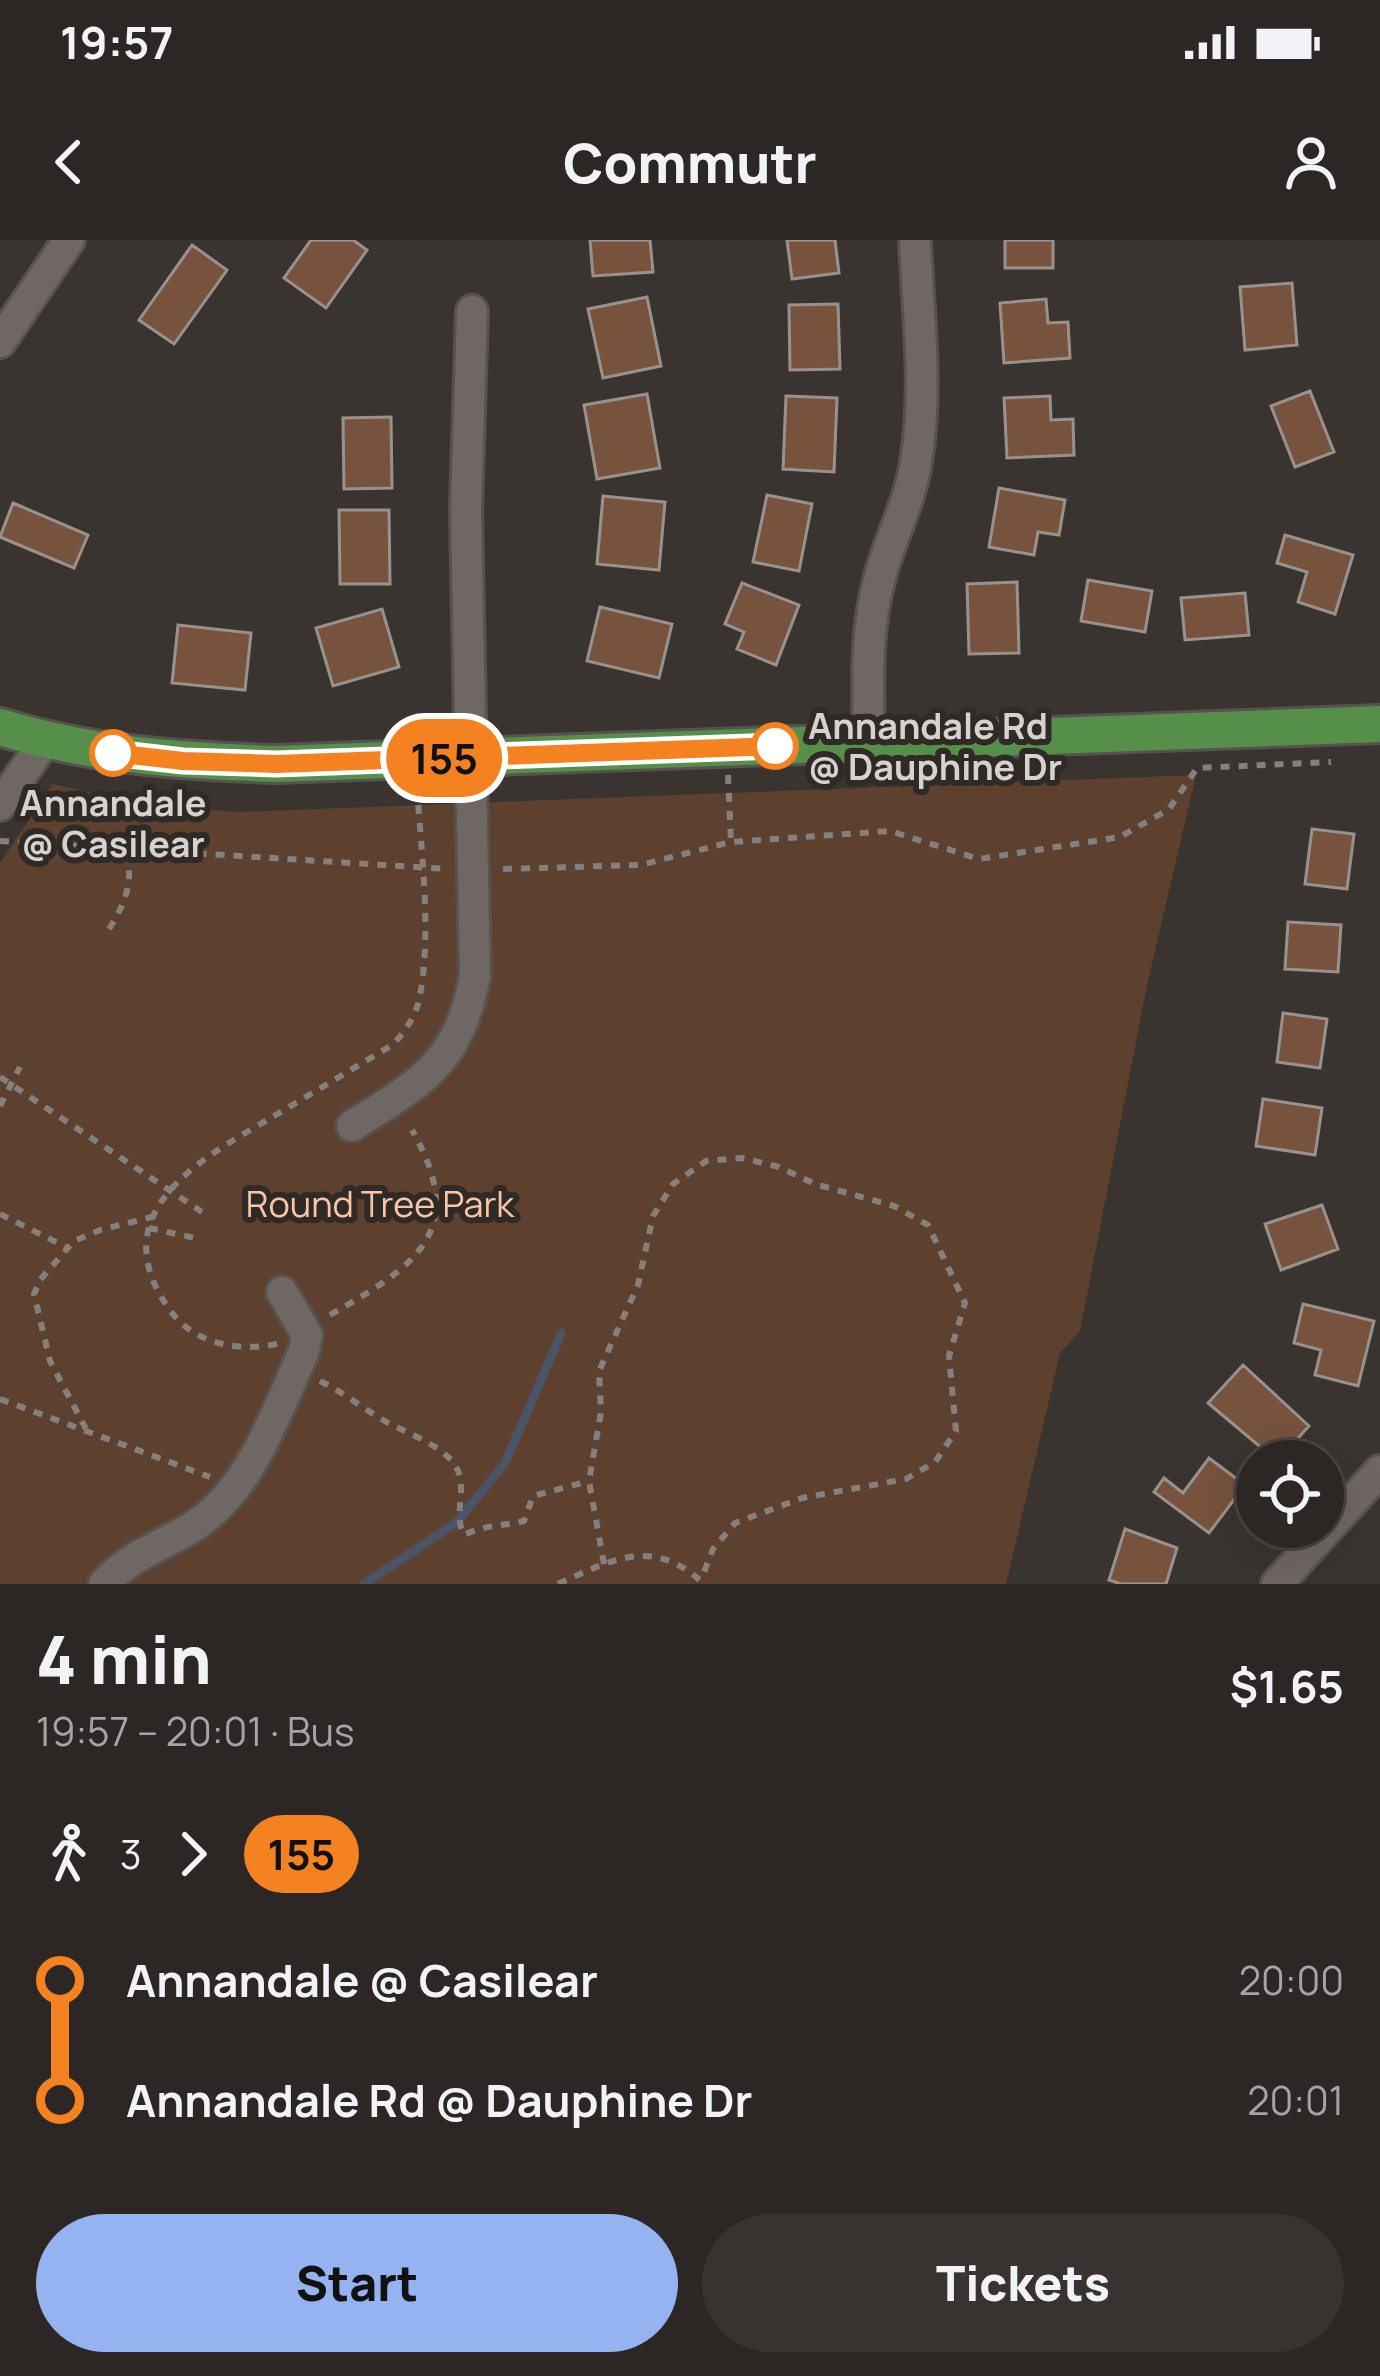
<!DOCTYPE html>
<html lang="en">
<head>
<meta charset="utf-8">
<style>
  :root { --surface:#2c2724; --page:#383331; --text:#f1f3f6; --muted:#a6a5a6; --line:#484441; --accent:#95b2f1 }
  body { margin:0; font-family:Manrope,sans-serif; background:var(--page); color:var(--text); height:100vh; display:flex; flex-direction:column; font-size:45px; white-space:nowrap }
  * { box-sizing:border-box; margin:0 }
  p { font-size:39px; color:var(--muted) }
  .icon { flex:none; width:66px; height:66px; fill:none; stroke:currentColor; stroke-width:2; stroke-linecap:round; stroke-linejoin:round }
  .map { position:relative; height:1344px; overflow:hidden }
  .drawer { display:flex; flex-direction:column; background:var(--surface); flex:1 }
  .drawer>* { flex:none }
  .badge { padding:0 24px; border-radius:39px; font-size:42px; line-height:78px }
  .tools { position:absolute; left:1236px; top:1200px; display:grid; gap:24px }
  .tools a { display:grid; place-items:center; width:108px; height:108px; border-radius:50%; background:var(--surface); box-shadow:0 12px 48px #0002,0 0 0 3px var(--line); font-size:60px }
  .map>.badge { position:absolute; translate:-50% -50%; box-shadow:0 0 0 6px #fff }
  .legs { display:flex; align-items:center; gap:18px; height:132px; padding:0 36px; font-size:39px }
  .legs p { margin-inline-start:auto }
  .headline { display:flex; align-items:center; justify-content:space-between; height:204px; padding:0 36px }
  h1 { font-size:66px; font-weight:800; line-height:90px }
  .button { display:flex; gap:24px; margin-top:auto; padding:24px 36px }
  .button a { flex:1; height:138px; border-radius:72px; background:var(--accent); color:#111; font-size:48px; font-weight:800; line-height:138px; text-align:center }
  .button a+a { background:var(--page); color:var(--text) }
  ul { padding:0 36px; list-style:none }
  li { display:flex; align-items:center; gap:42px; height:120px; font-size:45px }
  li i { display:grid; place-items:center; width:18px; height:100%; margin:0 15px; background:currentColor }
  li i::after { content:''; width:30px; height:30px; margin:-15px; border:9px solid; border-radius:50%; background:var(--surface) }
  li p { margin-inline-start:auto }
  li:first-child i { background:linear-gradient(#0000 50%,currentColor 0) }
  li:last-child i { background:linear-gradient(currentColor 50%,#0000 0) }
  .status { display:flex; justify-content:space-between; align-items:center; height:84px; padding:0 60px; background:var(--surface); direction:ltr }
  .status svg { height:33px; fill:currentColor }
  header { display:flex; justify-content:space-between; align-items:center; height:156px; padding:0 36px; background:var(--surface); font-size:54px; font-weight:800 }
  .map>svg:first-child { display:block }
  .green { fill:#5e402f }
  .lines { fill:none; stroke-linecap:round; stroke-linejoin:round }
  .stream { stroke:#4b5367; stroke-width:9 }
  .building { fill:#77523d; stroke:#99918d; stroke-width:3 }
  .minor-casing { stroke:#57524f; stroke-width:36 }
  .major-casing { stroke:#57524f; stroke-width:42 }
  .path { stroke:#85807d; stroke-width:6; stroke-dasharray:9 9; stroke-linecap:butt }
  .minor { stroke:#6e6763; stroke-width:30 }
  .major { stroke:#558f4a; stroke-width:36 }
  .line-1-casing { stroke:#fff; stroke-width:27 }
  .line-1 { stroke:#f58220; stroke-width:18 }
  .stop-1-dot { fill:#fff; stroke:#f58220; stroke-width:6 }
  .labels { text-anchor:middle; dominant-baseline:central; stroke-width:12; stroke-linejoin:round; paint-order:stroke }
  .stop-label { font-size:36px; font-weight:bold; fill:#d6d2cf; stroke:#302a26; text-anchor:start }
  .park-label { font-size:36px; fill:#f8c5a7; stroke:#302a26 }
</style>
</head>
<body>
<div class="status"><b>19:57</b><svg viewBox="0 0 49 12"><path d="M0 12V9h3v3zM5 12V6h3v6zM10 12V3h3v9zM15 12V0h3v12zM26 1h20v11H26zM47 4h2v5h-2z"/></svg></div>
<header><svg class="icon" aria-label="back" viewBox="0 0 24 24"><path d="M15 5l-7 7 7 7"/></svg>Commutr<svg class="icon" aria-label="person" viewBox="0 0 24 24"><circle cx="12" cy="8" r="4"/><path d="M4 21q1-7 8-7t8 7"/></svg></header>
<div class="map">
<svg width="1380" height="1344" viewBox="0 0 1380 1344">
  <rect width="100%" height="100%" fill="#3a3430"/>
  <path class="green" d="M1196,535L1147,745L1080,1091L1060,1113L1006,1344H0V623L53,544L144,565L238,572Z"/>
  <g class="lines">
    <path class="stream" d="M364,1344L457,1282L505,1223L561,1094"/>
  </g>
  <path class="building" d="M311,0H353L367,10L326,68L284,38Z
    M590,0H650L653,32L593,36Z
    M787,0H835L839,33L792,39Z
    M1005,0H1053V28H1005Z
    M192,5L227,30L174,104L139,80Z
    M1292,43L1297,105L1245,110L1240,47Z
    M647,57L661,126L603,138L588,69Z
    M1046,59L1048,83L1068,82L1070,118L1004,123L1000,63Z
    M838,64L840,129L790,130L789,65Z
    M1310,151L1334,212L1295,227L1271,166Z
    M647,154L660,228L597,239L584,165Z
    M786,156L837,158L834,232L783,229Z
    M1050,156L1051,180L1073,179L1074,215L1007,218L1004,158Z
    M391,177L392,248L344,249L343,178Z
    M999,248L1065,260L1059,295L1038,292L1034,315L989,307Z
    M767,255L812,264L799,331L753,322Z
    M603,256L665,262L659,330L597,324Z
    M13,263L88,295L74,328L0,297Z
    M339,270H389L390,344H340Z
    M1285,295L1353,315L1335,374L1298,362L1307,332L1277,323Z
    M1088,340L1152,351L1145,392L1081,381Z
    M1017,342L1019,413L969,414L967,344Z
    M742,343L799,365L776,425L737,409L744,392L725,384Z
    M1245,353L1249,395L1185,400L1181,358Z
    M600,367L672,384L659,438L587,421Z
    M382,369L399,427L333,446L316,388Z
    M178,385L251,393L245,450L172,443Z
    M1312,589L1354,594L1347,649L1305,644Z
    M1288,682L1341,685L1338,732L1285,729Z
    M1283,773L1327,779L1320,828L1277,822Z
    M1263,859L1322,868L1315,915L1256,906Z
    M1322,965L1338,1009L1281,1030L1265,984Z
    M1303,1064L1374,1081L1358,1146L1315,1135L1321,1110L1294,1103Z
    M1243,1125L1309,1186L1277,1221L1208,1163Z
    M1209,1218L1245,1245L1209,1293L1154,1252L1164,1238L1183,1253Z
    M1125,1289L1177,1308L1166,1344H1121L1109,1340Z"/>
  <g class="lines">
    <defs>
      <path id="minor" d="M0,102L69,0
        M869,503C868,447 865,391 880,337C890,298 910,263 916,222C928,150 918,73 915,0
        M0,565L45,501
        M352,886C423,841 458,824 475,736L466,270L472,71
        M104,1344C132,1313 164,1306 197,1284C252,1247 278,1168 304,1111L307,1095L282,1052
        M1277,1344L1380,1231"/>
      <path id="major" d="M0,487C91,515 182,521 276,524L1380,484"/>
    </defs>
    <use href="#minor" class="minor-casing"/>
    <use href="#major" class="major-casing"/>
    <path class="path" d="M728,535L731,602
      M0,601L448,629
      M503,629L640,625L731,602L890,591L979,619L1120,597L1169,569L1197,528L1331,522
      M109,689C125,664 136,638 124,609
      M0,837L208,976
      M0,866L20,827
      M0,974L68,1008
      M149,988L195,998
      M330,1075C413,1027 471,993 412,890
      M277,1104C236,1112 194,1104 169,1069C100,971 203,918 274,876C314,852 354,828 394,804C406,789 417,775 420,755C432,691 421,611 417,547
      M320,1141C343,1152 361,1167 383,1180C404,1192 440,1204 454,1224C470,1245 452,1273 464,1295C484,1285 502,1286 524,1281L533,1256L589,1241
      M0,1159L210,1237
      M86,1189L50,1121L34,1054L40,1040L74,1001L100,990L152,977
      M604,1324L589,1241L601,1172L599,1131L638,1045L653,976L673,944L706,921L742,918L779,927L815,944L894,966L928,985L965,1063L949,1116L956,1191L935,1222L906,1239L802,1258L735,1283L713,1309L701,1340
      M558,1344C614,1319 653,1296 704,1344"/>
    <use href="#minor" class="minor"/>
    <use href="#major" class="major"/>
  </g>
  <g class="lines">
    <defs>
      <path id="line-1" d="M113,513L183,521L276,524L775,506"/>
    </defs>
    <use href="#line-1" class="line-1-casing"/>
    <use href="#line-1" class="line-1"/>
  </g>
  <g class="stop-1-dot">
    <circle cx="775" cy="506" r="21"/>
    <circle cx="113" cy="513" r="21"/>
  </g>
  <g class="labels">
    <g class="stop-label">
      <text x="808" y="485">Annandale Rd<tspan x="808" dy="41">@ Dauphine Dr</tspan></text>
      <text x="113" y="562" text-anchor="middle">Annandale<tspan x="113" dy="41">@ Casilear</tspan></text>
    </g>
    <g class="park-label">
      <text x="380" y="963">Round Tree Park</text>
    </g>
  </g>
</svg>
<div class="tools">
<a><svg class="icon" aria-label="locate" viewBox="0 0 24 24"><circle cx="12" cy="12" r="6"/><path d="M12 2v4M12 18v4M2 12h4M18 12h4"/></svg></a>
</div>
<b class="badge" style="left:444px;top:518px;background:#f58220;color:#111">155</b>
</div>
<section class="drawer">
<div class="headline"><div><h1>4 min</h1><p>19:57 – 20:01 · Bus</p></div><b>$1.65</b></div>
<div class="legs"><svg class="icon" aria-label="walk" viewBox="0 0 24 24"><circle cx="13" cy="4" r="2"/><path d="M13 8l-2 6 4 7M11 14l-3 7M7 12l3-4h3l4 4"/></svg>3<svg class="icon" aria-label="forward" viewBox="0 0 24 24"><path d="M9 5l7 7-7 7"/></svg><b class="badge" style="background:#f58220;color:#111">155</b></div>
<ul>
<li><i style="color:#f58220"></i><b>Annandale @ Casilear</b><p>20:00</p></li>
<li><i style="color:#f58220"></i><b>Annandale Rd @ Dauphine Dr</b><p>20:01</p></li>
</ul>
<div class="button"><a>Start</a><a>Tickets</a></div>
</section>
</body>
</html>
